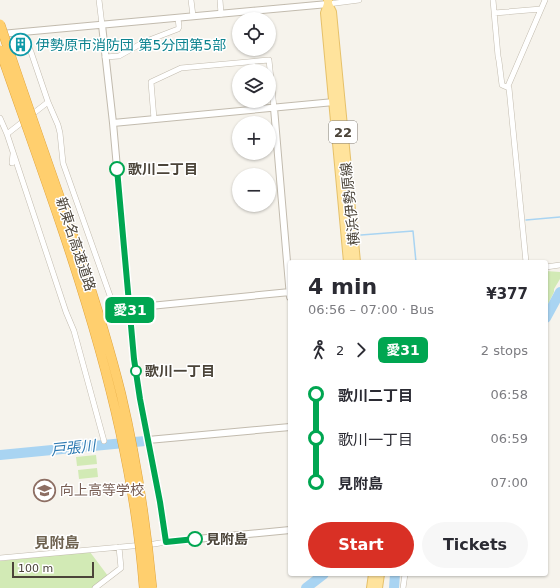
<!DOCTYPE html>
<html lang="en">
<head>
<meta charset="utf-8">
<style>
  :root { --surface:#fff; --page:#f7f7f7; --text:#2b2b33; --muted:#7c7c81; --accent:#d93025 }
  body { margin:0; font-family:"DejaVu Sans","Noto Sans JP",sans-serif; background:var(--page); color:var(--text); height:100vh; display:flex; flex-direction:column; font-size:15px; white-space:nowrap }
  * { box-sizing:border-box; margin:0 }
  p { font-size:13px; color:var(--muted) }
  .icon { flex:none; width:22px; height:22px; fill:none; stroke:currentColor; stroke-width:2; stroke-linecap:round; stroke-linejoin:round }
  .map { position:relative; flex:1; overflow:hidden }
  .side { position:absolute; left:288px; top:260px; width:260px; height:316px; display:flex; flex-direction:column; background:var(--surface); border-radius:4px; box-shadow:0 1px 3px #0004 }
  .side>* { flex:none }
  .badge { padding:0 8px; border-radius:6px; font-size:14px; line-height:26px }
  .tools { position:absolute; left:232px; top:12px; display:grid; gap:8px }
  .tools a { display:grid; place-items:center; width:44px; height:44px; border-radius:50%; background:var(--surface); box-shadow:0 1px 3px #0004; font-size:20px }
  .scale { position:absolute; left:12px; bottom:10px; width:82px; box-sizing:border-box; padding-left:4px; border:2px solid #4b4439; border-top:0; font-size:11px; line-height:14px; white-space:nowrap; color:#4b4439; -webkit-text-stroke:3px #fff; paint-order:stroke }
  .map>.badge { position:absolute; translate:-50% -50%; box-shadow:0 0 0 2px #fff }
  .legs { display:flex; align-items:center; gap:6px; height:44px; padding:0 20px; font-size:13px }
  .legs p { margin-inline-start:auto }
  .headline { display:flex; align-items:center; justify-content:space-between; height:68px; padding:0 20px }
  h1 { font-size:22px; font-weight:700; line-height:30px }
  .cta { display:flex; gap:8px; margin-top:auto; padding:8px 20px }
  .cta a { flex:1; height:46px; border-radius:24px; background:var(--accent); color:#fff; font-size:16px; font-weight:700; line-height:46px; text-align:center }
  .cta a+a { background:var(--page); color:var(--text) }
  ul { padding:0 20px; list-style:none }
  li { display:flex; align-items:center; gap:14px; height:44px; font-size:15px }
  li i { display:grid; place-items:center; width:6px; height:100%; margin:0 5px; background:currentColor }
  li i::after { content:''; width:10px; height:10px; margin:-5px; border:3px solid; border-radius:50%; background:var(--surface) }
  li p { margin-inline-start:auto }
  li:first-child i { background:linear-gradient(#0000 50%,currentColor 0) }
  li:last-child i { background:linear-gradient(currentColor 50%,#0000 0) }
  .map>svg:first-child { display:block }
  .green { fill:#d2eab5 }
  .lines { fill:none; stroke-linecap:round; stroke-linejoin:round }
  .stream { stroke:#a9d4f2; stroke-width:1.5 }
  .river { stroke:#a9d4f2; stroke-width:10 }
  .minor-casing { stroke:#c2bbae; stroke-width:6 }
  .tertiary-casing { stroke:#c2bbae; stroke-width:8 }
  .primary-casing { stroke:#e6c16a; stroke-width:10 }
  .minor { stroke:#fff; stroke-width:5 }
  .tertiary { stroke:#fff; stroke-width:6 }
  .primary { stroke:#ffe39c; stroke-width:8 }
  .motorway-bridge-casing { stroke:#e0a43c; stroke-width:10; stroke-linecap:butt }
  .motorway-bridge { stroke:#ffcf6e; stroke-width:9 }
  .line-1-casing { stroke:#fff; stroke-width:9 }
  .line-1 { stroke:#00a651; stroke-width:6 }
  .stop-1-dot { fill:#fff; stroke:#00a651; stroke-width:2 }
  .labels { text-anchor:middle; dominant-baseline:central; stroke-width:3; stroke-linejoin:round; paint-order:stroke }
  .shield { fill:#fff; stroke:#817c74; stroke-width:1 }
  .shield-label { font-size:13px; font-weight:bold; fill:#4b4439 }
  .culture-label { font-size:14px; fill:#0d838f; stroke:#fff; text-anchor:start }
  .stop-label { font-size:14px; font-weight:bold; fill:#4b4439; stroke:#fff; text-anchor:start }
  .street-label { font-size:14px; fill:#4b4439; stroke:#fff }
  .education-label { font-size:14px; fill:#785e54; stroke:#fff; text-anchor:start }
  .water-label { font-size:15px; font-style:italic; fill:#2e7ab2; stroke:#fff }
  .neighbourhood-label { font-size:15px; font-weight:bold; fill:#6e6250; stroke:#fff }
</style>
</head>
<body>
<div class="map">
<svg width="560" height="588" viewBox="0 0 560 588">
  <rect width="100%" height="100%" fill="#f6f3ec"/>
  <path class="green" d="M546,271L560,272V279L554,289V292L546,308Z
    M96,455L97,464L77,466L76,457Z
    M97,468L98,477L79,479L78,470Z
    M90,552L108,576L92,588H0V561Z"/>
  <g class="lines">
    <path class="stream" d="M526,220L560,217
      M361,235L413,231L416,262"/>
    <path class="river" d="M546,318L560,292
      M0,455L145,441
      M306,588L324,574
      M394,588L395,574"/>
    <defs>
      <path id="minor" d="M99,0L102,25
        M191,0L193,16
        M220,0L221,14
        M493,0L498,56L499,61L502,85L509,88L526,262
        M328,4L359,0
        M494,13L541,9
        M22,32L31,52L48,102L58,125L60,133L63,163L114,307L115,309L130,308
        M105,57L119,56L144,42L178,29L179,27L178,18
        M509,88L508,86L545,0
        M0,118L7,134L66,312L74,331L104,441
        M154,119L151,82L181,68L269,60L274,108
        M7,134L48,102
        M12,163L13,154
        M546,267L560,265
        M0,558L154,544L166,542
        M95,588L121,568L119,547
        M403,588L405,574"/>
      <path id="tertiary" d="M102,25L113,123L134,359L140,399L160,502L166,542L290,530
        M1,34L328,4
        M274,108L290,297
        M113,123L334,102
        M130,308L290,292
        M148,440L290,427"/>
      <path id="primary" d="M328,0V4L332,12L356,262
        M328,4L325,13L348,262
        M371,588L373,574
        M378,588L380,574"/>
    </defs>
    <use href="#minor" class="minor-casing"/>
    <use href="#tertiary" class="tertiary-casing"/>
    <use href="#primary" class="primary-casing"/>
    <use href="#minor" class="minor"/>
    <use href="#tertiary" class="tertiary"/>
    <use href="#primary" class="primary"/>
    <defs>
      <path id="motorway-bridge" d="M0,24C20,84 41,144 62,204C84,266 105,330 121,394C136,458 146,523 152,588
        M0,50C61,226 130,400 144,588"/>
    </defs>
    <use href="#motorway-bridge" class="motorway-bridge-casing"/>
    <use href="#motorway-bridge" class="motorway-bridge"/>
  </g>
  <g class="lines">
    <defs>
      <path id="line-1" d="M117,169L134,359L140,399L160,502L166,542L195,539"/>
    </defs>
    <use href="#line-1" class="line-1-casing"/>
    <use href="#line-1" class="line-1"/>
  </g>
  <defs>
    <symbol id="building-ring" viewBox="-11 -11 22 22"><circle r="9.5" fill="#fff" stroke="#0f9aa8" stroke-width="1.5"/><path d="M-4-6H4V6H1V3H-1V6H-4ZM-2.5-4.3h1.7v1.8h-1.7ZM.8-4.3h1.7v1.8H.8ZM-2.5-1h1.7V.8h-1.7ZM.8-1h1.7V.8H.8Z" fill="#0f9aa8"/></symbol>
    <symbol id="school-ring" viewBox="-11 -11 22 22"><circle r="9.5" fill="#fff" stroke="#8d6e63" stroke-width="1.5"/><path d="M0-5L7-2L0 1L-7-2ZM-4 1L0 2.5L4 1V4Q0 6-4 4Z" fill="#8d6e63"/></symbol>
  </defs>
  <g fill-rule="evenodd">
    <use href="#building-ring" x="8" y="32" width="25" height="25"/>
    <use href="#school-ring" x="32" y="478" width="25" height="25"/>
  </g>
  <g class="stop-1-dot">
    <circle cx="117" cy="169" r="7"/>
    <circle cx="136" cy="371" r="5"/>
    <circle cx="195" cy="539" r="7"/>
  </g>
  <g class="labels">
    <rect class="shield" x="329" y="121" width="28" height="22" rx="3"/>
    <g class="shield-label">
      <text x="343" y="132">22</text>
    </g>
    <g class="culture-label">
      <text x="36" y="45">伊勢原市消防団 第5分団第5部</text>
    </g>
    <g class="stop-label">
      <text x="128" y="169">歌川二丁目</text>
      <text x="145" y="371">歌川一丁目</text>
      <text x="206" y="539">見附島</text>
    </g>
    <g class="street-label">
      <text transform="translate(350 204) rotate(-96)">横浜伊勢原線</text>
      <text transform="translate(76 244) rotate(72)">新東名高速道路</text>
    </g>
    <g class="education-label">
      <text x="60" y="490">向上高等学校</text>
    </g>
    <g class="water-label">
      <text transform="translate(73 448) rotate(-6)">戸張川</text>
    </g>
    <g class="neighbourhood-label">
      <text x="57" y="543">見附島</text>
    </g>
  </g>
</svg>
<div class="tools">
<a><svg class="icon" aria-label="locate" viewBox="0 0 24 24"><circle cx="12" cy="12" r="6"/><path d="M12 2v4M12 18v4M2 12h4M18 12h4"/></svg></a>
<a><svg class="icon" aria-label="layers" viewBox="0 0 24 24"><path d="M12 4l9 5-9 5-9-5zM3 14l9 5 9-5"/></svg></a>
<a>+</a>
<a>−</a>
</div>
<div class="scale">100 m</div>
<b class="badge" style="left:130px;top:310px;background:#00a651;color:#fff">愛31</b>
<section class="side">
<div class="headline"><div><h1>4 min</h1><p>06:56 – 07:00 · Bus</p></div><b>¥377</b></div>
<div class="legs"><svg class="icon" aria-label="walk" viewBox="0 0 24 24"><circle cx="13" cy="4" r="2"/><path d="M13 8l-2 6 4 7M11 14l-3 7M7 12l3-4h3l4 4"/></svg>2<svg class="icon" aria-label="forward" viewBox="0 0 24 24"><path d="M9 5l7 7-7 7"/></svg><b class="badge" style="background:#00a651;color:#fff">愛31</b><p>2 stops</p></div>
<ul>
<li><i style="color:#00a651"></i><b>歌川二丁目</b><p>06:58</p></li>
<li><i style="color:#00a651"></i><span>歌川一丁目</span><p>06:59</p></li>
<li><i style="color:#00a651"></i><b>見附島</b><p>07:00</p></li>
</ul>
<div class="cta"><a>Start</a><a>Tickets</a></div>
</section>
</div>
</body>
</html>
